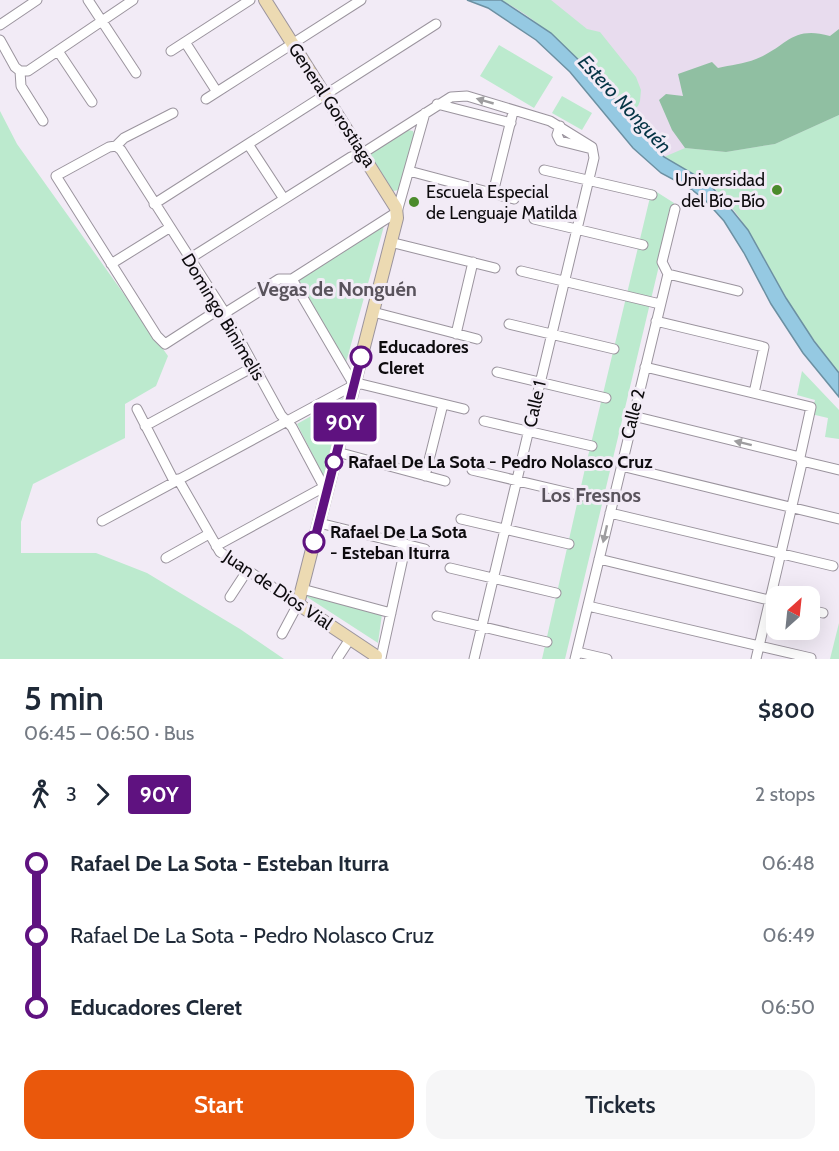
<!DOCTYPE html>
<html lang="en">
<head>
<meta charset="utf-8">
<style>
  :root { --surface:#fff; --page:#f6f6f7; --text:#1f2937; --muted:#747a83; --accent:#ea580c }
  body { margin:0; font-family:Cabin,sans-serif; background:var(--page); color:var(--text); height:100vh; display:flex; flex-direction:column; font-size:22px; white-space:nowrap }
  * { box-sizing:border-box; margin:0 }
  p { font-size:20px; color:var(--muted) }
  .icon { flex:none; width:33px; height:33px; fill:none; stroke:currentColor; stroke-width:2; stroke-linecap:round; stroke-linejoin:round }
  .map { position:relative; height:659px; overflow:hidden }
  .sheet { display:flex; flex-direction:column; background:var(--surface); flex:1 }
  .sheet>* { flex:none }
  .badge { padding:0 12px; border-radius:4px; font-size:21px; line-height:39px }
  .needle { width:39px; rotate:27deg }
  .buttons { position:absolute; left:766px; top:586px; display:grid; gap:12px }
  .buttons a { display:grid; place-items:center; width:54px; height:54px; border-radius:12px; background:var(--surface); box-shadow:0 6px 24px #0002; font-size:30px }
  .map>.badge { position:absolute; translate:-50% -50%; box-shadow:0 0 0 3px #fff }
  .legs { display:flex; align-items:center; gap:9px; height:66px; padding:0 24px; font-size:20px }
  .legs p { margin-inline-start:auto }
  .summary { display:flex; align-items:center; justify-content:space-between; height:102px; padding:0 24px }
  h1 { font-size:33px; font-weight:600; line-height:45px }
  .primary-button { display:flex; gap:12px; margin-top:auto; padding:12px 24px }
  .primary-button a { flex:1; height:69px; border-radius:18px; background:var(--accent); color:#fff; font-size:24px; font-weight:600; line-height:69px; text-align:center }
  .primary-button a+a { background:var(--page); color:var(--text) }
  ul { padding:0 24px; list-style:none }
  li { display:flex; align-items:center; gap:21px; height:72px; font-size:22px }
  li i { display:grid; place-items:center; width:9px; height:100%; margin:0 8px; background:currentColor }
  li i::after { content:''; width:15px; height:15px; margin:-8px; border:4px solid; border-radius:50%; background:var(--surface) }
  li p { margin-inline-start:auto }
  li:first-child i { background:linear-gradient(#0000 50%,currentColor 0) }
  li:last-child i { background:linear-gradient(currentColor 50%,#0000 0) }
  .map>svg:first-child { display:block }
  .built { fill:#e8dcee }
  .green { fill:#bceace }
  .forest { fill:#90bfa2 }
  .water { fill:#95c9e2; stroke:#6c90a2; stroke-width:1.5 }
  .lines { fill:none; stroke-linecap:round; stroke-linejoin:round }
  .street-casing { stroke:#9b949e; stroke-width:11 }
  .secondary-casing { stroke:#9b949e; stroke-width:14 }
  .street { stroke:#fff; stroke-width:9 }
  .secondary { stroke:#ecdab2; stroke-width:12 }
  .oneway { fill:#9e9d9f }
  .line-1-casing { stroke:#fff; stroke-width:14 }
  .line-1 { stroke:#5f1280; stroke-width:9 }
  .poi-dot { fill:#4b8b2c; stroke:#f2ebf6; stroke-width:2 }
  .stop-1-dot { fill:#fff; stroke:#5f1280; stroke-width:3 }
  .labels { text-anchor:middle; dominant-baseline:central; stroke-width:6; stroke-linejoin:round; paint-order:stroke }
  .street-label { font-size:18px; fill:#0d0b0e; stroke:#f2ebf6 }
  .poi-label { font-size:18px; fill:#0d0b0e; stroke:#f2ebf6; text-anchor:end }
  .stop-label { font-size:18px; font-weight:bold; fill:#0d0b0e; stroke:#f2ebf6; text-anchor:start }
  .water-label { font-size:20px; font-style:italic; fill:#053546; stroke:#f2ebf6 }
  .neighbourhood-label { font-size:20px; font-weight:bold; fill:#59535c; stroke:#f2ebf6 }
</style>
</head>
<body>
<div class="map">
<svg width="839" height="659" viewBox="0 0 839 659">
  <rect width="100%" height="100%" fill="#f2ebf6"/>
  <path class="built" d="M501,0H839V373L760,251L664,157L628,114Z"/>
  <path class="green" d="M501,0H551L587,29L600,32L636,77L641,90L640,101L638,106L628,114C590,71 552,27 501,0Z
    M499,45L553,77L534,108L480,76Z
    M562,96L592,113L582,130L552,113Z
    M0,111L17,144L168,356L156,386L125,404V438L33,484L21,522V553H96L147,573L240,629L284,659H0Z
    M839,115V373C820,348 801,324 786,297C763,258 744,213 708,183C695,173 678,166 664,157L685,148L726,152L775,144Z
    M408,130L413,131L414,134L399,190L393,191L371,156V152Z
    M652,189L674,203L565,659H542L584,473Z
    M384,226L345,366L299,280Z
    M802,371L839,410V439L825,437L828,418L811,414L815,400L797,395Z
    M343,398L324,477L297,424Z
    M306,593L382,614L378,643L307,597Z
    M839,623V659H830Z"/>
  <path class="forest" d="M839,29V115L775,144L726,152L685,148L672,130L659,100L666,94L683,96L678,74L712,62L718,68C730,65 744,64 756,59C787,47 791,25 830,36Z"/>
  <path class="water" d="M467,0H501L551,33L590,71L664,157L707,182L722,198L748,230L786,298L814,341L839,373V397L803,353L771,304L744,253L724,221L706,201L691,189L661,173L633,148L570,72L536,40L488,8Z"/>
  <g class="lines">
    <defs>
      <path id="street" d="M88,0L136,73
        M0,25L37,0
        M0,40L15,67L20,71L21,86L43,121
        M185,42L217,92
        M58,51L92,102
        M171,51L250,0
        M20,71H28L133,0
        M206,99L361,0
        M437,104L511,123
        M173,113L124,138L116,146L109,147L56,176L157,336L165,344L221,308
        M560,126L557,135L560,141L592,149
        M248,144L284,199
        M116,146L121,150L225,313L281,415L292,427L324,487L327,488
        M544,170L652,195
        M409,171L514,199
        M493,193L512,116
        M154,204L436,24
        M534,219L643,245
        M390,242L495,268
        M189,259L351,157L363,153L451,97L467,96L550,121L592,147L594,158L474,659
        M111,264L169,228
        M521,271L660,304
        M668,274L738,291
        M668,274L662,262L675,209
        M292,279L354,385
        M373,312L477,339
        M225,313L279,279H292L397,212L425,113
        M656,321L764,347L754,393
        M509,324L614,349
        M456,334L473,262
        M645,367L811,407L800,457L802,463L756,659
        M497,372L606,398
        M137,409L174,481
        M633,416L800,457
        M484,421L592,446
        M145,426L255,366
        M337,452L445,481
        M802,461L839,470
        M621,466L839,519
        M472,470L582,496
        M425,476L443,404
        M178,479L220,552L298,604L282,634
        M610,513L833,566
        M461,519L569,544
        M102,521L354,385L361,384L464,409
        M319,523L425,549
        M216,546L324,487
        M166,558L209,534
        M599,559L777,602
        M450,568L556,593
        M302,589L391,613
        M230,597L247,571
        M588,606L811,658
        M810,610L823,613
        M437,616L547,642
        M577,652L607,659
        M381,658L406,544
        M337,659L350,639
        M575,659L668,274"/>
      <path id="secondary" d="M265,0L396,208L397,218L298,604L376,656L375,659"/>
    </defs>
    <use href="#street" class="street-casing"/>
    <use href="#secondary" class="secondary-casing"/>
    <use href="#street" class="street"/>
    <use href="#secondary" class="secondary"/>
  </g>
  <defs><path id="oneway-solid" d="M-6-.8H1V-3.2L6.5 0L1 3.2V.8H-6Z" transform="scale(1.5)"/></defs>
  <g class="oneway">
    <use href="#oneway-solid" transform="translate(485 101) rotate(-164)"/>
    <use href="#oneway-solid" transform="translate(743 443) rotate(-166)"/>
    <use href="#oneway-solid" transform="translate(605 534) rotate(103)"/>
  </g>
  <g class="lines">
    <defs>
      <path id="line-1" d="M314,542L361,357"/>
    </defs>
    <use href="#line-1" class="line-1-casing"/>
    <use href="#line-1" class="line-1"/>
  </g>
  <g class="poi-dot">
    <circle cx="777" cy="190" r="6"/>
    <circle cx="414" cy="202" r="6"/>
  </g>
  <g class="stop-1-dot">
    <circle cx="361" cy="357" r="10"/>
    <circle cx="334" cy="462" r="8"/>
    <circle cx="314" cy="542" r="10"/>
  </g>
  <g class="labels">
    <g class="street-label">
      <text transform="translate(332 105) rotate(57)">General Gorostiaga</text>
      <text transform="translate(223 317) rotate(59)">Domingo Binimelis</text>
      <text transform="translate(535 404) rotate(-77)">Calle 1</text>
      <text transform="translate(633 414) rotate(-76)">Calle 2</text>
      <text transform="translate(278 590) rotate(34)">Juan de Dios Vial</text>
    </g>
    <g class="poi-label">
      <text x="765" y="180">Universidad<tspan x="765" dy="21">del Bío-Bío</tspan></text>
      <text x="426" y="192" text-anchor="start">Escuela Especial<tspan x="426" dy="21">de Lenguaje Matilda</tspan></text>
    </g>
    <g class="stop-label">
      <text x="378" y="347">Educadores<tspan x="378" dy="21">Cleret</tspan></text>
      <text x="348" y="462">Rafael De La Sota - Pedro Nolasco Cruz</text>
      <text x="330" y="532">Rafael De La Sota<tspan x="330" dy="21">- Esteban Iturra</tspan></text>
    </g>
    <g class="water-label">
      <text transform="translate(625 104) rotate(47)">Estero Nonguén</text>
    </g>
    <g class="neighbourhood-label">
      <text x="337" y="289">Vegas de Nonguén</text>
      <text x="591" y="495">Los Fresnos</text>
    </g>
  </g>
</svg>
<div class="buttons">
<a><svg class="needle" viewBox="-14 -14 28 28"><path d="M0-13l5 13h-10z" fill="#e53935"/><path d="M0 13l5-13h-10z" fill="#747a83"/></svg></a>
</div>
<b class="badge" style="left:345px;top:422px;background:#5f1280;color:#fff">90Y</b>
</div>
<section class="sheet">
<div class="summary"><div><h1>5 min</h1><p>06:45 – 06:50 · Bus</p></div><b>$800</b></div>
<div class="legs"><svg class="icon" aria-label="walk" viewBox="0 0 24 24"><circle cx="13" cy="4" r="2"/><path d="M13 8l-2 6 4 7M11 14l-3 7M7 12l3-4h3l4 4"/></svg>3<svg class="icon" aria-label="forward" viewBox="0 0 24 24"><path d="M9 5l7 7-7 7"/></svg><b class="badge" style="background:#5f1280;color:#fff">90Y</b><p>2 stops</p></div>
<ul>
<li><i style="color:#5f1280"></i><b>Rafael De La Sota - Esteban Iturra</b><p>06:48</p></li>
<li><i style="color:#5f1280"></i><span>Rafael De La Sota - Pedro Nolasco Cruz</span><p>06:49</p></li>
<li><i style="color:#5f1280"></i><b>Educadores Cleret</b><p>06:50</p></li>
</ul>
<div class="primary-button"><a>Start</a><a>Tickets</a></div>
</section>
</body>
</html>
